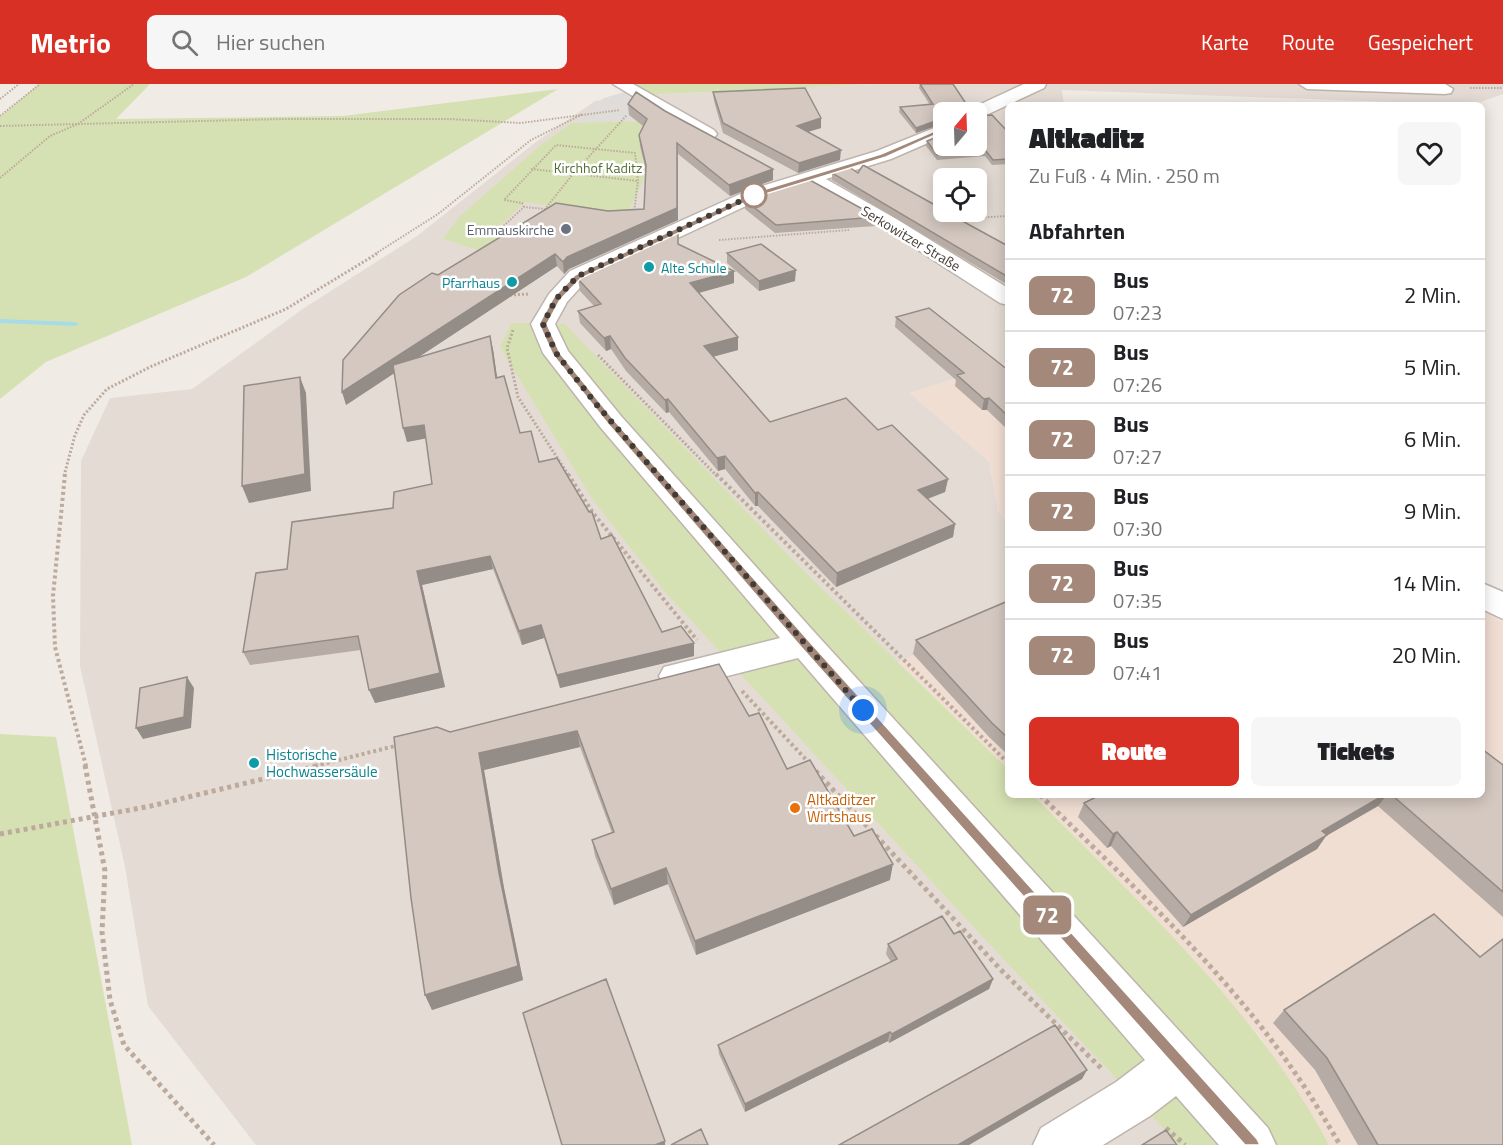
<!DOCTYPE html>
<html lang="de">
<head>
<meta charset="utf-8">
<style>
  :root { --surface:#fff; --page:#f6f6f6; --text:#202124; --muted:#757577; --line:#e0e0e0; --accent:#d93025 }
  body { margin:0; font-family:"Titillium Web",sans-serif; background:var(--page); color:var(--text); height:100vh; display:flex; flex-direction:column; font-size:22px; white-space:nowrap }
  * { box-sizing:border-box; margin:0 }
  p { font-size:20px; color:var(--muted) }
  .icon { flex:none; width:33px; height:33px; fill:none; stroke:currentColor; stroke-width:2; stroke-linecap:round; stroke-linejoin:round }
  .map { position:relative; flex:1; overflow:hidden }
  .side { position:absolute; left:1005px; top:18px; width:480px; height:696px; display:flex; flex-direction:column; background:var(--surface); border-radius:9px; box-shadow:0 3px 15px #0003 }
  .side>* { flex:none }
  .badge { padding:0 12px; border-radius:9px; font-size:21px; line-height:39px }
  .needle { width:39px; rotate:19deg }
  .controls { position:absolute; left:933px; top:18px; display:grid; gap:12px }
  .controls a { display:grid; place-items:center; width:54px; height:54px; border-radius:9px; background:var(--surface); box-shadow:0 3px 15px #0003; font-size:30px }
  .you { position:absolute; width:30px; height:30px; margin:-15px; border:4px solid #fff; border-radius:50%; background:#1a73e8; box-shadow:0 0 0 9px #1a73e833 }
  .map>.badge { position:absolute; translate:-50% -50%; box-shadow:0 0 0 3px #fff }
  h2 { padding:0 24px; font-size:22px; line-height:54px }
  .round { display:grid; place-items:center; flex:none; width:63px; height:63px; border-radius:9px; background:var(--page) }
  .head { display:flex; align-items:center; justify-content:space-between; height:102px; padding:0 24px }
  h1 { font-size:28px; font-weight:800; line-height:45px }
  .cta { display:flex; gap:12px; margin-top:auto; padding:12px 24px }
  .cta a { flex:1; height:69px; border-radius:9px; background:var(--accent); color:#fff; font-size:24px; font-weight:800; line-height:69px; text-align:center }
  .cta a+a { background:var(--page); color:var(--text) }
  ul { padding:0; list-style:none }
  li { display:flex; align-items:center; gap:18px; height:72px; padding:0 24px; border-top:2px solid var(--line) }
  li div { flex:1 }
  li b { display:block; font-size:22px }
  li em { font-style:normal }
  li .badge { min-width:66px; font-weight:700; text-align:center }
  header { display:flex; align-items:center; gap:36px; box-sizing:border-box; height:84px; padding:0 30px; background:var(--accent); color:#fff }
  header strong { font-size:28px }
  nav { display:flex; gap:33px; margin-inline-start:auto; font-size:21px }
  .search { width:420px; height:54px; background:var(--page); display:flex; align-items:center; gap:15px; box-sizing:border-box; padding:0 21px; border-radius:9px; color:var(--muted); font-size:22px }
  .map>svg:first-child { display:block }
  .residential { fill:#e4dcd4; fill-rule:evenodd }
  .commercial { fill:#f1ded3 }
  .green { fill:#d6e1b3 }
  .parking { fill:#dfdcda }
  .lines { fill:none; stroke-linecap:round; stroke-linejoin:round }
  .stream { fill:#a8dbe8; fill-rule:evenodd }
  .minor-casing { stroke:#beb4ad; stroke-width:3 }
  .path-far3 { stroke:#bcaa9c; stroke-width:2; stroke-dasharray:1.5 1.5; stroke-linecap:butt }
  .path-far2 { stroke:#bcaa9c; stroke-width:3; stroke-dasharray:2 2; stroke-linecap:butt }
  .path-far1 { stroke:#bcaa9c; stroke-width:4; stroke-dasharray:3 3; stroke-linecap:butt }
  .path { stroke:#bcaa9c; stroke-width:5; stroke-dasharray:4 4; stroke-linecap:butt }
  .minor { fill:#fff; fill-rule:evenodd }
  .wall { fill:#b6aca5 }
  .shaded-wall { fill:#948c86 }
  .building { fill:#d4c8c0; stroke:#948c86; stroke-width:1.5 }
  .line { fill:#a4897a; stroke:#fff; stroke-width:1.5 }
  .walk { stroke:#433b36; stroke-width:6; stroke-dasharray:0 10.8 }
  .stop-dot { fill:#fff; stroke:#a4897a; stroke-width:3 }
  .worship-dot { fill:#6b7280; stroke:#fff; stroke-width:2 }
  .culture-dot { fill:#0f9aa8; stroke:#fff; stroke-width:2 }
  .food-dot { fill:#e8710a; stroke:#fff; stroke-width:2 }
  .labels { text-anchor:middle; dominant-baseline:central; stroke-width:5; stroke-linejoin:round; paint-order:stroke }
  .far-park-label { font-size:14px; fill:#546e30; stroke:#fff }
  .far-worship-label { font-size:14px; fill:#5b616d; stroke:#fff; text-anchor:end }
  .far-street-label { font-size:14px; fill:#433b36; stroke:#fff }
  .far-culture-label { font-size:14px; fill:#0d838f; stroke:#fff; text-anchor:start }
  .culture-label { font-size:15px; fill:#0d838f; stroke:#fff; text-anchor:start }
  .food-label { font-size:15px; fill:#c56008; stroke:#fff; text-anchor:start }
</style>
</head>
<body>
<header>
<strong>Metrio</strong>
<div class="search"><svg class="icon" aria-label="search" viewBox="0 0 24 24"><circle cx="10" cy="10" r="6"/><path d="M15 15l6 6"/></svg>Hier suchen</div>
<nav><a>Karte</a><a>Route</a><a>Gespeichert</a></nav>
</header>
<div class="map">
<svg width="1503" height="1061" viewBox="0 0 1503 1061">
  <rect width="100%" height="100%" fill="#f1ebe6"/>
  <path class="residential" d="M874,0H1503V10L1473,21L1062,6L1064,21H1008V278L910,309L989,377L998,426L1008,440V529L852,599L1282,1061H256L148,922L125,783L80,582L81,377L110,314L192,305L304,224L417,152L536,58L595,17L644,11ZM944,28H976V62H944ZM944,94H976V128H944Z"/>
  <path class="commercial" d="M1008,278V440L998,426L989,377L910,309Z
    M1482,525L1503,538V1061H1329L1261,954L1188,869L1033,711H1482Z
    M1008,530V685L898,578Z"/>
  <path class="green" d="M39,0H150L116,35L343,32L558,5L246,193L46,278L0,315V33Z
    M629,0H874L644,11Z
    M651,37L640,55L644,95L626,133L525,118L494,147L515,153L489,170L443,155L459,133L542,60L572,39Z
    M511,239L565,240L801,484L1008,685V711H1033C1140,820 1257,925 1329,1061H1179L994,865L664,507L593,416L500,263Z
    M0,650L56,653L132,1061H0Z"/>
  <path class="parking" d="M628,7L672,35L573,38L604,14Z"/>
  <g class="lines">
    <path class="stream" d="M0,235L75,238L79,240L75,242L0,239Z"/>
    <defs>
      <path id="minor" d="M613,0H633L714,46L717,50L714,54H702Z
        M1024,0H1046L1044,4L982,33L976,34V28H968L970,25Z
        M1299,0H1445L1453,5L1451,9L1445,10L1307,5Z
        M944,40V52L891,75L826,95L898,136L1008,204V221L1000,219L884,144L808,101L763,114L586,197L567,218L555,240L568,267L621,332L817,551L1268,1044L1276,1061H1219L1176,1012L1150,1032L1103,1061H1033L1041,1044L1116,998L1145,976L798,574L676,605L664,601L659,592L664,583L780,554L601,344L543,269L531,240L549,210L570,187L749,106L877,67Z
        M1482,499L1503,508V535L1482,525Z"/>
    </defs>
    <use href="#minor" class="minor-casing"/>
    <path class="path-far3" d="M1470,4H1503
      M0,15L19,0
      M0,32L40,0
      M0,42L78,40L134,0
      M531,85L638,97
      M0,94L50,52L78,40L285,35H449L521,39L620,26
      M524,123L522,119L504,116L556,61L635,69L638,97L634,128
      M955,135L1008,132
      M511,150L498,147L524,123L545,125L573,90L627,31
      M719,156L849,146
      M375,170L438,130L531,56L583,30"/>
    <path class="path-far2" d="M510,211L529,210
      M513,246L507,264L518,313L569,392
      M598,271L717,392
      M64,392L75,351L84,331L107,305L152,282L286,225L378,169"/>
    <path class="path-far1" d="M65,390L53,512L55,563L86,682
      M568,390L593,429L697,556
      M716,390L1008,679
      M742,607L812,682
      M315,682L399,661"/>
    <path class="path" d="M85,681L105,787L102,848L110,916L124,961L214,1061
      M810,681L1003,888L1103,986
      M1040,711C1122,792 1209,871 1278,965C1301,996 1321,1028 1340,1061
      M0,750L151,722L321,681
      M1166,1044L1185,1061"/>
    <use href="#minor" class="minor"/>
  </g>
  <path class="wall" d="M920,0L967,25L944,28V39L916,49L899,28L900,23L930,21L919,4Z
    M713,8L821,34V44L808,48L840,76L798,89L723,49L714,17Z
    M628,20L773,96L730,112L678,70V136L569,185L564,190L557,182L417,274L493,265L497,293L520,349L539,378L601,455L662,548L694,572L560,604L544,554L522,561L493,485L422,501L445,603L375,619L361,566L250,581L243,568L287,485L393,424L432,400L426,354L407,358L394,289L346,321L438,191L608,127L644,125L646,87L640,62L639,51L643,42L629,31Z
    M1008,48V80L992,81L985,72L937,76L926,62L927,57Z
    M832,89H858L1008,162V201L832,96Z
    M745,116L877,133L876,142L775,149L745,125Z
    M678,161L734,199L699,209L738,266L713,273L770,338L878,346L948,395L945,408L928,415L955,440L953,453L836,503L758,422H755L725,385L718,387L669,328L666,329L626,287L611,265L606,267L580,239L578,227L594,222L580,207L578,195Z
    M727,169L795,197L759,207L727,179Z
    M896,233L1008,286V346L987,326H982L955,302L956,296L895,243Z
    M1008,517V671L989,653L913,570L916,556Z
    M749,632L787,685L854,752L890,796L696,871L668,800L614,821L595,772L592,756L612,749L580,663L484,686L504,804L523,896L432,926L425,911L450,648Z
    M1503,681V833L1378,722L1326,752L1317,765L1183,843L1111,762L1107,764L1078,733L1084,719L1100,711H1482Z
    M954,850L993,895L989,905L889,959L888,957L745,1028L719,970L718,961L891,878L886,870L888,860Z
    M1480,873L1503,1061H1358L1315,986L1273,939L1284,926Z"/>
  <path class="shaded-wall" d="M821,34V44L797,51V42Z
    M944,34V39L916,49V44Z
    M677,59L678,136L569,185L564,190L563,178L567,173L677,124Z
    M841,66L840,76L798,89L799,79Z
    M773,85V96L730,112L729,101Z
    M555,170L557,182L346,321L342,308Z
    M796,186L795,197L759,207V197Z
    M734,187V199L691,211L690,199Z
    M490,252L493,265L499,307L496,294Z
    M610,252L611,265L606,267L604,254Z
    M738,253V266L704,275V262Z
    M300,293L306,309L311,407L249,419L242,402Z
    M989,314L987,326H982L984,315Z
    M668,315L669,328L666,329L665,316Z
    M424,341L428,354L407,358L403,344Z
    M725,372V385L718,387L717,374Z
    M948,395L945,408L916,419L918,406Z
    M758,408V422H755V409Z
    M955,440L953,453L836,503L837,489Z
    M490,472L493,485L422,501L445,603L375,619L369,606L417,487Z
    M541,541L544,554L522,561L519,547Z
    M694,559V572L560,604L557,591Z
    M187,593L194,604L191,644L143,655L136,644Z
    M577,647L580,663L484,686L504,804L523,896L432,926L425,911L499,789L479,669Z
    M1384,711H1387L1378,722L1326,752L1317,765L1183,843L1191,831L1322,747Z
    M1117,748L1111,762L1107,764L1113,750Z
    M893,780L890,796L696,871L695,857Z
    M666,784L668,800L614,821L611,805Z
    M993,895L989,905L889,959L892,950Z
    M890,948L888,957L745,1028V1020Z
    M1087,986L1082,995L969,1061H958Z
    M665,1057V1061H655Z"/>
  <path class="building" d="M920,0H953L967,21V25L971,28H944V34L916,44L900,23L933,20Z
    M805,4L821,34L797,42L841,66L799,79L723,39L713,8Z
    M636,8L665,27L773,85L729,101L677,59V124L567,173L563,178L555,170L342,308L343,276L399,211L432,189L438,191L556,119L608,127L644,125L646,81L639,51L647,35L628,20Z
    M992,31L1008,48V75L993,76L986,67L937,71L927,57L944,50V62H976V32Z
    M863,81L944,126V128H946L1008,162V193L832,89L849,83L858,89Z
    M808,95L877,133L776,141L745,116L764,108Z
    M678,144V160L734,187L690,199L738,253L704,262L770,338L846,314L878,346L892,341L948,395L918,406L955,440L837,489L758,408L755,409L725,372L717,374L668,315L665,316L625,274L610,252L604,254L578,227L601,220L578,195L586,187Z
    M761,160L796,186L759,197L727,169Z
    M929,224L1008,286V332L989,314L984,315L957,291L964,289L896,233Z
    M490,252L496,294L504,292L520,349L531,347L539,378L557,374L589,428H592L601,455L612,451L662,548L681,542L694,559L557,591L541,541L519,547L490,472L417,487L440,589L369,606L358,552L243,568L256,489L287,485L292,438L393,424L394,408L432,400L424,341L403,344L393,281Z
    M300,293L305,390L242,402L244,302Z
    M1008,517V654L992,639L916,556Z
    M719,580L749,632L759,629L787,685L810,676L854,752L872,745L893,780L695,857L666,784L611,805L592,756L614,748L577,647L479,669L499,789L518,882L425,911L411,814L394,653L437,643L450,648Z
    M187,593L184,633L136,644L140,604Z
    M1482,665L1503,681V808L1392,711H1482Z
    M1100,711H1384L1322,747L1327,751L1191,831L1117,748L1113,750L1084,719Z
    M1434,830L1480,873L1503,855V1061H1378L1327,974L1284,926Z
    M942,832L954,850L960,847L993,895L892,950L890,948L745,1020L718,961L897,875L888,860Z
    M606,895L665,1057L655,1061H562L523,929Z
    M1055,941L1087,986L958,1061H839Z
    M701,1045L708,1061H671Z
    M1166,1046L1177,1061H1142Z"/>
  <path class="line" d="M944,43L946,46L886,73L759,112L581,194L560,216L547,240L560,269L614,336L809,557L1257,1055L1260,1061H1245L801,563L608,340L553,271L539,240L554,213L575,191L753,109L881,70Z"/>
  <g class="lines">
    <path class="walk" d="M754,111L756,110L578,192L556,215L543,240L556,269L596,320L863,626"/>
  </g>
  <circle class="stop-dot" cx="754" cy="111" r="12"/>
  <circle class="worship-dot" cx="566" cy="145" r="6"/>
  <g class="culture-dot">
    <circle cx="649" cy="183" r="6"/>
    <circle cx="512" cy="198" r="6"/>
    <circle cx="254" cy="679" r="6"/>
  </g>
  <circle class="food-dot" cx="795" cy="724" r="6"/>
  <g class="labels">
    <g class="far-park-label">
      <text x="598" y="83">Kirchhof Kaditz</text>
    </g>
    <g class="far-worship-label">
      <text x="554" y="145">Emmauskirche</text>
    </g>
    <g class="far-street-label">
      <text transform="translate(911 154) rotate(31)">Serkowitzer Straße</text>
    </g>
    <g class="far-culture-label">
      <text x="661" y="183">Alte Schule</text>
      <text x="500" y="198" text-anchor="end">Pfarrhaus</text>
    </g>
    <g class="culture-label">
      <text x="266" y="670">Historische<tspan x="266" dy="17">Hochwassersäule</tspan></text>
    </g>
    <g class="food-label">
      <text x="807" y="715">Altkaditzer<tspan x="807" dy="17">Wirtshaus</tspan></text>
    </g>
  </g>
</svg>
<div class="controls">
<a><svg class="needle" viewBox="-14 -14 28 28"><path d="M0-13l5 13h-10z" fill="#e53935"/><path d="M0 13l5-13h-10z" fill="#757577"/></svg></a>
<a><svg class="icon" aria-label="locate" viewBox="0 0 24 24"><circle cx="12" cy="12" r="6"/><path d="M12 2v4M12 18v4M2 12h4M18 12h4"/></svg></a>
</div>
<div class="you" style="left:863px;top:626px"></div>
<b class="badge" style="left:1047px;top:831px;background:#a4897a;color:#fff">72</b>
<section class="side">
<div class="head"><div><h1>Altkaditz</h1><p>Zu Fuß · 4 Min. · 250 m</p></div><a class="round"><svg class="icon" aria-label="heart" viewBox="0 0 24 24"><path d="M12 20l-8-8c-3-5 5-10 8-4 3-6 11-1 8 4z"/></svg></a></div>
<h2>Abfahrten</h2>
<ul>
<li><span class="badge" style="background:#a4897a;color:#fff">72</span><div><b>Bus</b><p>07:23</p></div><em>2 Min.</em></li>
<li><span class="badge" style="background:#a4897a;color:#fff">72</span><div><b>Bus</b><p>07:26</p></div><em>5 Min.</em></li>
<li><span class="badge" style="background:#a4897a;color:#fff">72</span><div><b>Bus</b><p>07:27</p></div><em>6 Min.</em></li>
<li><span class="badge" style="background:#a4897a;color:#fff">72</span><div><b>Bus</b><p>07:30</p></div><em>9 Min.</em></li>
<li><span class="badge" style="background:#a4897a;color:#fff">72</span><div><b>Bus</b><p>07:35</p></div><em>14 Min.</em></li>
<li><span class="badge" style="background:#a4897a;color:#fff">72</span><div><b>Bus</b><p>07:41</p></div><em>20 Min.</em></li>
</ul>
<div class="cta"><a>Route</a><a>Tickets</a></div>
</section>
</div>
</body>
</html>
